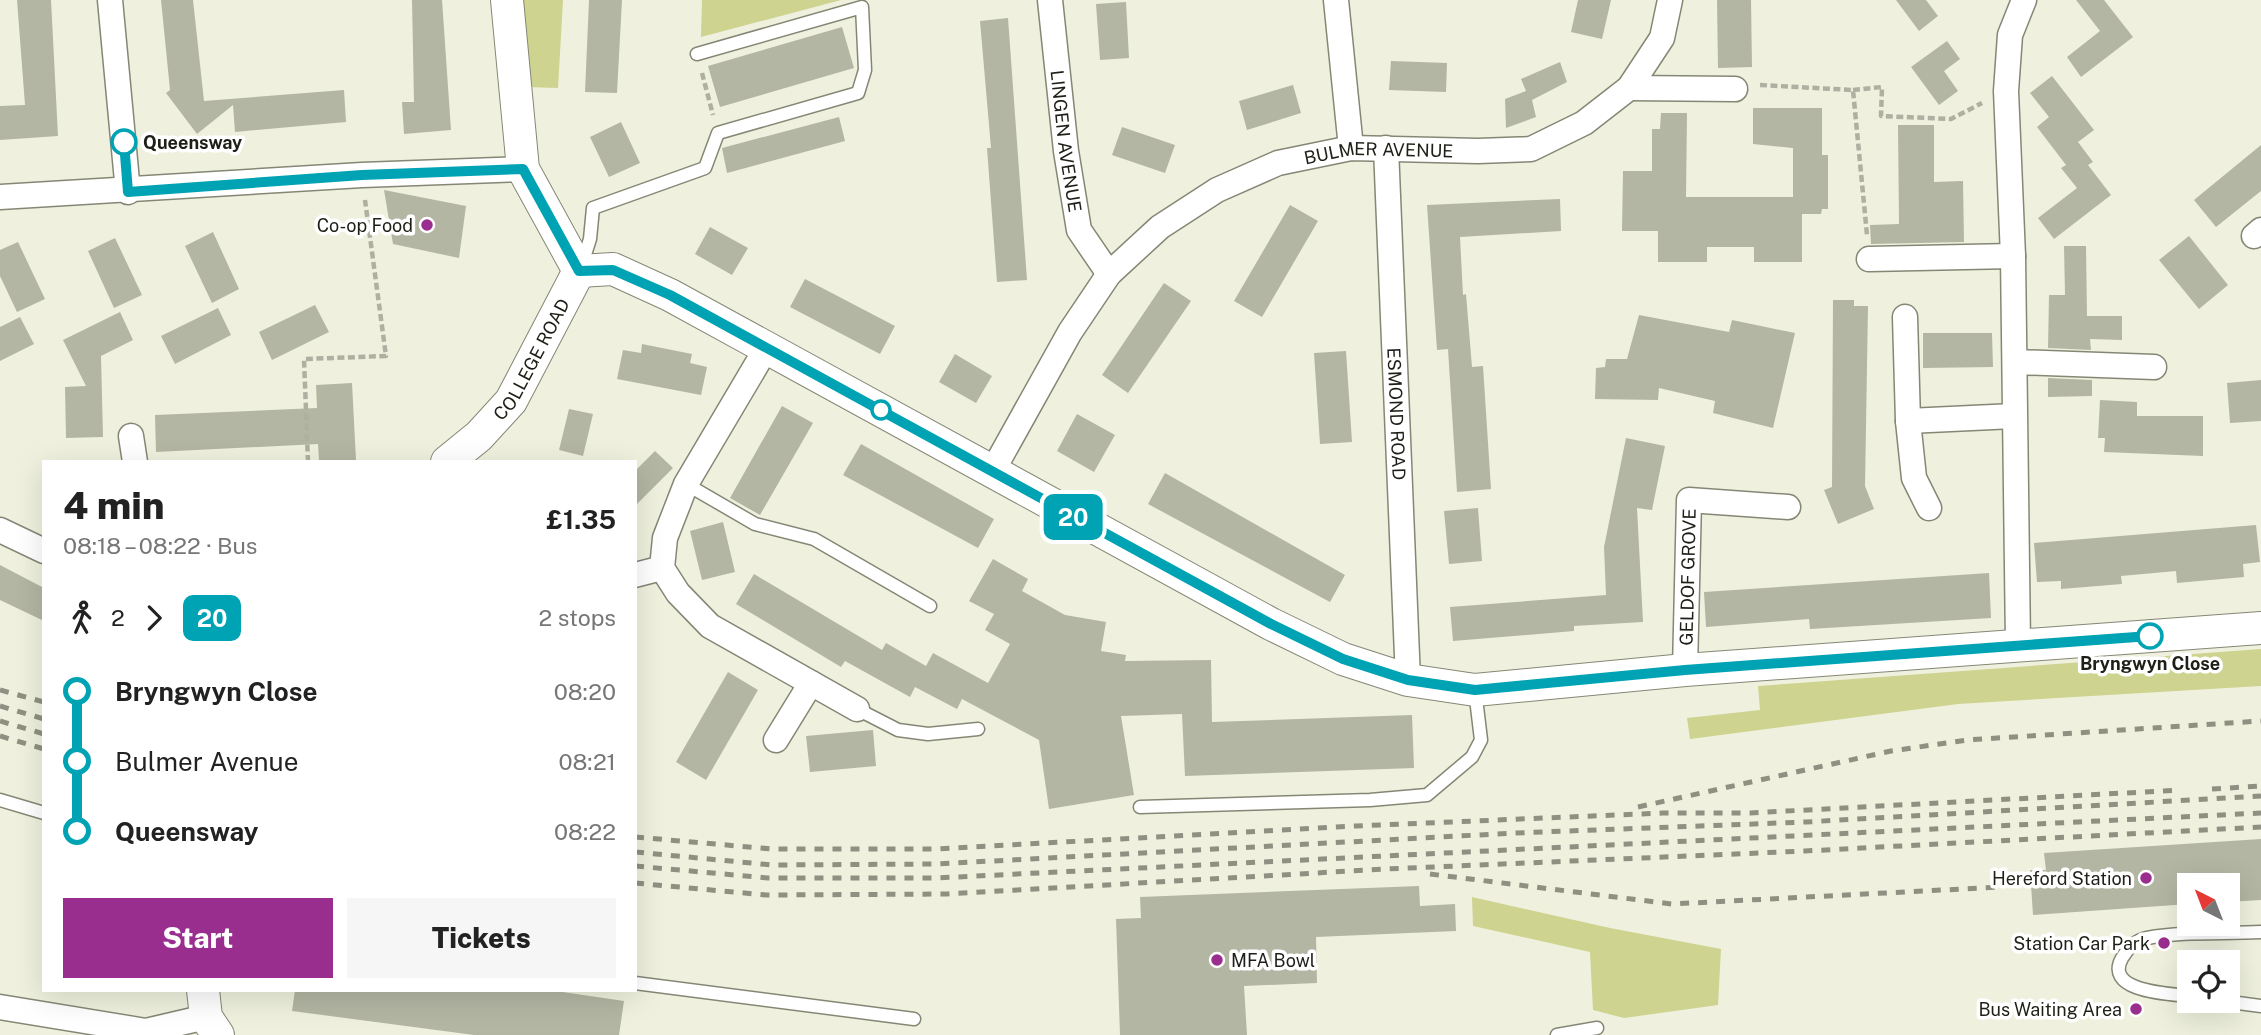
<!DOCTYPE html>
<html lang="en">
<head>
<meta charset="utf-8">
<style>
  :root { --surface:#fff; --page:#f6f6f6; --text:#222; --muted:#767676; --accent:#992e8f }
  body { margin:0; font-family:"Public Sans",sans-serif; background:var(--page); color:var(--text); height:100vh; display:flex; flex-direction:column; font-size:26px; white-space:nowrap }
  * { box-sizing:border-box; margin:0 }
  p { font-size:23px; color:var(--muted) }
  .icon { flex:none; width:38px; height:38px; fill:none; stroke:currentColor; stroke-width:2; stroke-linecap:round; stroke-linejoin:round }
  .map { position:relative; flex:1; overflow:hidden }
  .drawer { position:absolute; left:42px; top:460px; width:595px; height:532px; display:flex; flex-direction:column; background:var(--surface); border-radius:0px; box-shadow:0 7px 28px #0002 }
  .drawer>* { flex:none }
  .badge { padding:0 14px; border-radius:10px; font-size:24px; line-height:46px }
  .needle { width:46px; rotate:318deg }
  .buttons { position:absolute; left:2177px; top:873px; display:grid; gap:14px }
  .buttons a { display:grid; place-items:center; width:63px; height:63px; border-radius:0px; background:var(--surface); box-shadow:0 7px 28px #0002; font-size:35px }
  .map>.badge { position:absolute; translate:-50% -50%; box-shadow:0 0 0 4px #fff }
  .legs { display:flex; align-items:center; gap:10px; height:77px; padding:0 21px; font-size:23px }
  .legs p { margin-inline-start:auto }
  .head { display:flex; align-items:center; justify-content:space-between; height:119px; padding:0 21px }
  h1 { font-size:38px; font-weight:800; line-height:52px }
  .action { display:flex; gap:14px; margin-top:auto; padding:14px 21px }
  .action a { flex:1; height:80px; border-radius:0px; background:var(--accent); color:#fff; font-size:28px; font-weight:800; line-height:80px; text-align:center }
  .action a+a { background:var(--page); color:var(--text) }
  ul { padding:0 21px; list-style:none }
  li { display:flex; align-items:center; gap:24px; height:70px; font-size:26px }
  li i { display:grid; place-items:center; width:10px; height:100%; margin:0 9px; background:currentColor }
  li i::after { content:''; width:18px; height:18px; margin:-9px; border:5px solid; border-radius:50%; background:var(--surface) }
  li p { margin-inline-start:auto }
  li:first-child i { background:linear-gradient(#0000 50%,currentColor 0) }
  li:last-child i { background:linear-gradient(currentColor 50%,#0000 0) }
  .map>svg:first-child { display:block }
  .green { fill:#ced38f }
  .building { fill:#b3b6a3 }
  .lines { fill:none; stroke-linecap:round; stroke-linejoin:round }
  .service-casing { stroke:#858775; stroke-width:15 }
  .minor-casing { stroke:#858775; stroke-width:27 }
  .tertiary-casing { stroke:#858775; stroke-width:34 }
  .path { stroke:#afb0a1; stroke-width:4.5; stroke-dasharray:7 3.5; stroke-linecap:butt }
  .service { stroke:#fff; stroke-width:12 }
  .minor { stroke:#fff; stroke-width:24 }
  .tertiary { stroke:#fff; stroke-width:32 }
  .rail { stroke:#8f9082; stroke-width:5; stroke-dasharray:9 9; stroke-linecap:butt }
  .line-1-casing { stroke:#fff; stroke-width:16 }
  .line-1 { stroke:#00a3b4; stroke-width:10 }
  .stop-1-dot { fill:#fff; stroke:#00a3b4; stroke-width:3.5 }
  .poi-dot { fill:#992e8f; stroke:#fff; stroke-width:2.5 }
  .labels { text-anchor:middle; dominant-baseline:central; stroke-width:7; stroke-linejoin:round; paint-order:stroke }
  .stop-label { font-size:18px; font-weight:bold; fill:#1f1f18; stroke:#fff; text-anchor:start }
  .street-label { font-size:18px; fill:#1f1f18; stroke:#fff }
  .poi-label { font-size:18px; fill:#1f1f18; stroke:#fff; text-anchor:end }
</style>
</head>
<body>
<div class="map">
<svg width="2261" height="1035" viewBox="0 0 2261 1035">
  <rect width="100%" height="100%" fill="#eff1de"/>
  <path class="green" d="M521,0H563L558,88L526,87Z
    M702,0H841L701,37Z
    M2261,649V686L1958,704L1690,739L1687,718L1760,710L1758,686Z
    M1472,897L1610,928L1721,949L1718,1005L1624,1018L1593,1010L1590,952L1473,926Z"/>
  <path class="building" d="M17,0H51L58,136L0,140V106L25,105Z
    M161,0H193L204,101L344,90L346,122L235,132L233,105L197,134L166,93L170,90Z
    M412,0H442L451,130L404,134L402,102H414Z
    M589,0H622L617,93L585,92Z
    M1578,0H1611L1602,39L1571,32Z
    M1717,0H1751L1752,67L1718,68Z
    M1896,0H1926L1938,16L1919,31Z
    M2076,0H2104L2133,37L2081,77L2067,57L2100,31Z
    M1126,2L1129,58L1100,60L1096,4Z
    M1008,18L1027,280L997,282L987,148H991L980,21Z
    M842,27L854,68L720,107L708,66Z
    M1947,41L1960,59L1944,71L1958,91L1939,105L1911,67Z
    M1391,61L1447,63L1446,92L1389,90Z
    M1560,62L1567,82L1532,100L1536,117L1506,128L1505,99L1526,91L1521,79Z
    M2052,76L2094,130L2078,142L2093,162L2088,165L2111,195L2054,239L2038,218L2077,188L2061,168L2066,165L2037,127L2049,117L2030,93Z
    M1293,85L1301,113L1247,130L1239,101Z
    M1753,108H1822V155H1828V209H1822L1821,214H1802V262H1754V247H1707V262H1658V231H1622L1623,171H1652V129H1660L1661,113H1687L1686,197H1793V148L1753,144Z
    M839,117L845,141L727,173L722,148Z
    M621,122L640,163L609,177L590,137Z
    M1898,125H1934V182L1963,181L1964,242L1871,244L1870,225L1899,224Z
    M1122,127L1175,145L1165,173L1112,155Z
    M2261,145V191L2216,227L2194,200Z
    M384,190L466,206L459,258L393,244Z
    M1560,199L1561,231L1460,237L1463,295L1466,294L1472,367L1483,366L1491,489L1457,492L1448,349L1437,350L1427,205Z
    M1290,205L1318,221L1262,317L1234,301Z
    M710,227L748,248L732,275L695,254Z
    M213,232L239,289L212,303L185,246Z
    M2189,236L2228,285L2199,309L2159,260Z
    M115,238L142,295L114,308L88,251Z
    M18,242L45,299L17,312L0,276V250Z
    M2064,246H2086L2087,316H2122V340L2090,339L2091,350L2048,348L2049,295H2065Z
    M805,279L895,326L880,354L790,307Z
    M1164,283L1191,301L1128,393L1102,375Z
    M1833,300H1854V306H1868L1865,486L1874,509L1838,524L1824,490L1832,487Z
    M315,305L329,332L272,360L259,332Z
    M218,308L231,335L175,364L161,336Z
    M120,312L133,340L101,356L103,437L66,438L65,387L86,386L63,340Z
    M1639,315L1729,332L1732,320L1795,333L1773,428L1713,413L1715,401L1659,388L1658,400L1595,399L1596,368L1605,367L1606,359H1627Z
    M20,317L34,344L0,361V327Z
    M1923,333H1992L1993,367L1923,368Z
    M642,344L692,354L690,363L707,367L701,395L617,379L623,350L641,353Z
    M1346,351L1352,442L1320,444L1314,353Z
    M955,354L992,376L976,403L939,382Z
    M2048,378L2092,380V396L2048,397Z
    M2261,380V421L2230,423L2227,383Z
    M352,383L356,460L319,461L318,444L156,452L155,415L317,408L316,385Z
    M2100,400L2137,402V416H2203V456L2104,452L2105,438H2098Z
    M782,406L813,423L760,515L730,498Z
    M569,409L593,414L583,456L559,450Z
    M1077,414L1115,435L1094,472L1057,451Z
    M1626,438L1665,446L1652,510L1637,508L1643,622L1574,626V631L1453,641L1450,607L1606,595L1604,547Z
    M861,444L994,519L978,548L843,475Z
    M655,451L673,468L635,506V471Z
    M1165,473L1345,575L1330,602L1148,504Z
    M1478,508L1482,561L1449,564L1444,511Z
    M723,522L735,572L702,580L690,531Z
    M2256,525L2260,562L2243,564L2244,577L2177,583L2176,571L2121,576L2122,584L2061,589V581L2037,582L2034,543Z
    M993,559L1028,579L1022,591L1065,615L1106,622L1101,651L1126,655L1125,661L1211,660L1212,722L1412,715L1414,768L1185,776L1182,714L1121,716L1134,795L1049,809L1039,740L962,699L957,709L915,687L910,697L845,661L841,667L736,604L754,574L882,650L886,643L926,666L933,653L988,683L1010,644L985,630L994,614L969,601Z
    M0,565L44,588V621L0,600Z
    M1989,573L1991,618L1810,629L1809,619L1706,627L1704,592Z
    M728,672L758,690L706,780L676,762Z
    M873,730L876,766L810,772L806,736Z
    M2261,839V900L2228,902V886H2189V904L2033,915L2030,870H2046L2044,853Z
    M1419,886L1420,906L1455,904L1456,931L1316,937L1317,983L1244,986L1247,1035H1120L1116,919L1141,918L1140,897Z
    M295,990H549L624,1001L619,1035H474L292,1011Z"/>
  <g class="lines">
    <defs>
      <path id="service" d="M582,264L590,239L593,208L705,168L718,133L858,93L865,70L862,7L697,54
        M686,484L755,524L814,539L930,606
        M857,709L898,730L928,734L978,729
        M0,800L44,813
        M1140,807L1370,800L1427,795L1472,757L1481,740L1475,690
        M635,983L914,1019
        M2189,996C2171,994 2103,992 2122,958C2127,949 2136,940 2147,938C2183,931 2224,934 2261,932
        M2223,1001L2261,1006
        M1557,1035L1597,1028"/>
      <g id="minor">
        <path d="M110,0L128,192"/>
        <path id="s1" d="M1050,0L1066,151L1079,230L1109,274"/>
        <path d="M1336,0L1351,148"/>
        <path d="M1629,88L1735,89"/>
        <path id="s2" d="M1386,148L1408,680"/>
        <path d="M0,197L362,175L523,169"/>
        <path d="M2254,236L2261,230"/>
        <path d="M1869,259L2013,256"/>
        <path d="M1905,317L1908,421L1914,478L1929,508"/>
        <path d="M767,347L686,484L665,538L662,568L678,593L710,626L857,709"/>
        <path d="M2015,362L2154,367"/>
        <path d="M1908,421L2014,416"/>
        <path d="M131,436L135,462"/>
        <path id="s3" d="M992,472L1070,332L1109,274L1160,227L1217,190L1278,163L1351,148L1478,151L1531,149L1584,123L1629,88L1662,38L1670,0"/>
        <path d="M0,530L44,551"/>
        <path d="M635,575L662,568"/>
        <path d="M2018,645L2013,256L2006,91L2010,35L2024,0"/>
        <path id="s4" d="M1685,670L1689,500L1788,507"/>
        <path d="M776,740L811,683"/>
        <path d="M0,1007L146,1031L206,1017"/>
      </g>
      <g id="tertiary">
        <path d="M507,0L523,169L579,271"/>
        <path d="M579,271L613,269L670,295L1271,624L1343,659L1408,680L1475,690L1685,670L2261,628"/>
        <path id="s5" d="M447,462L479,436L511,401L579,271"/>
        <path d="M203,990L206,1017L218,1035"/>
      </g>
    </defs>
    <use href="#service" class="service-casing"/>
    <use href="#minor" class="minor-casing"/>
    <use href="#tertiary" class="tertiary-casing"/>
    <path class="path" d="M702,73L713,115
      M1760,85L1853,90L1867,235
      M1853,90L1882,87L1881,116L1951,119L1982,103
      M308,462L304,359L386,356L365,200"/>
    <use href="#service" class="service"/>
    <use href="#minor" class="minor"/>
    <use href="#tertiary" class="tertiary"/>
    <path class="rail" d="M0,690L44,702
      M0,706L44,719
      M0,721L44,734
      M0,736L44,749
      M2212,789L2261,786
      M1638,807L1891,751L1967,740L2261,721
      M635,837L772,849H936L1356,826L1663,813H1750L2181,790
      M635,852L772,865L936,864L1515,833L1806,822L2261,796
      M635,866L768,878H936L2261,813
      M1430,874L1672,904L2001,887
      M635,883L766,895L947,894L1386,869L1805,851L2261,827"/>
  </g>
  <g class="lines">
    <defs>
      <path id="line-1" d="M124,142L128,192L362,175L523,169L579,271L613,270L670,295L1271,624L1343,659L1408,680L1475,690L1685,670L2150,636"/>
    </defs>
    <use href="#line-1" class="line-1-casing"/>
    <use href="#line-1" class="line-1"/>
  </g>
  <g class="stop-1-dot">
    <circle cx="124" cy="142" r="12"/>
    <circle cx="881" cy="410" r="9"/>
    <circle cx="2150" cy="636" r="12"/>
  </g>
  <g class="poi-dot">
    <circle cx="427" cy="225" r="7"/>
    <circle cx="2146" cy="878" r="7"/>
    <circle cx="2164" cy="943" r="7"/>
    <circle cx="1217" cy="960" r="7"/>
    <circle cx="2136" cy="1009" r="7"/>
  </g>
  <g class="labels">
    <g class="stop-label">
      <text x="143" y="142">Queensway</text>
      <text x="2150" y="663" text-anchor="middle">Bryngwyn Close</text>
    </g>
    <g class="street-label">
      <text stroke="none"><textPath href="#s1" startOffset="142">LINGEN AVENUE</textPath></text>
      <text stroke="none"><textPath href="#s3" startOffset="536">BULMER AVENUE</textPath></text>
      <text stroke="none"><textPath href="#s5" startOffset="135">COLLEGE ROAD</textPath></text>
      <text stroke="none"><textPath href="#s2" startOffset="266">ESMOND ROAD</textPath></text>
      <text stroke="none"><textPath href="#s4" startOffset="93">GELDOF GROVE</textPath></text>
    </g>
    <g class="poi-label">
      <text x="413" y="225">Co-op Food</text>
      <text x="2132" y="878">Hereford Station</text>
      <text x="2150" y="943">Station Car Park</text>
      <text x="1231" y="960" text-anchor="start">MFA Bowl</text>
      <text x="2122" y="1009">Bus Waiting Area</text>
    </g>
  </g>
</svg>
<div class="buttons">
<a><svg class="needle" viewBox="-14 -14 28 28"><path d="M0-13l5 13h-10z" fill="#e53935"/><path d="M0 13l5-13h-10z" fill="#767676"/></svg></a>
<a><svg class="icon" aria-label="locate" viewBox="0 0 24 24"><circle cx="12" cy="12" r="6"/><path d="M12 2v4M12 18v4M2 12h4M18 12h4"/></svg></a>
</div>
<b class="badge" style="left:1073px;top:517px;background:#00a3b4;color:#fff">20</b>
<section class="drawer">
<div class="head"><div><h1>4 min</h1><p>08:18 – 08:22 · Bus</p></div><b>£1.35</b></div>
<div class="legs"><svg class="icon" aria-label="walk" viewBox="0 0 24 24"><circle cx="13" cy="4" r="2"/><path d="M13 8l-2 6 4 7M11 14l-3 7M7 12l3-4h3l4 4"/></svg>2<svg class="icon" aria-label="forward" viewBox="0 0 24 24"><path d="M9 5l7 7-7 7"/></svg><b class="badge" style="background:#00a3b4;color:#fff">20</b><p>2 stops</p></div>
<ul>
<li><i style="color:#00a3b4"></i><b>Bryngwyn Close</b><p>08:20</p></li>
<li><i style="color:#00a3b4"></i><span>Bulmer Avenue</span><p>08:21</p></li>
<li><i style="color:#00a3b4"></i><b>Queensway</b><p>08:22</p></li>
</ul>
<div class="action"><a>Start</a><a>Tickets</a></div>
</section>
</div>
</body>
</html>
